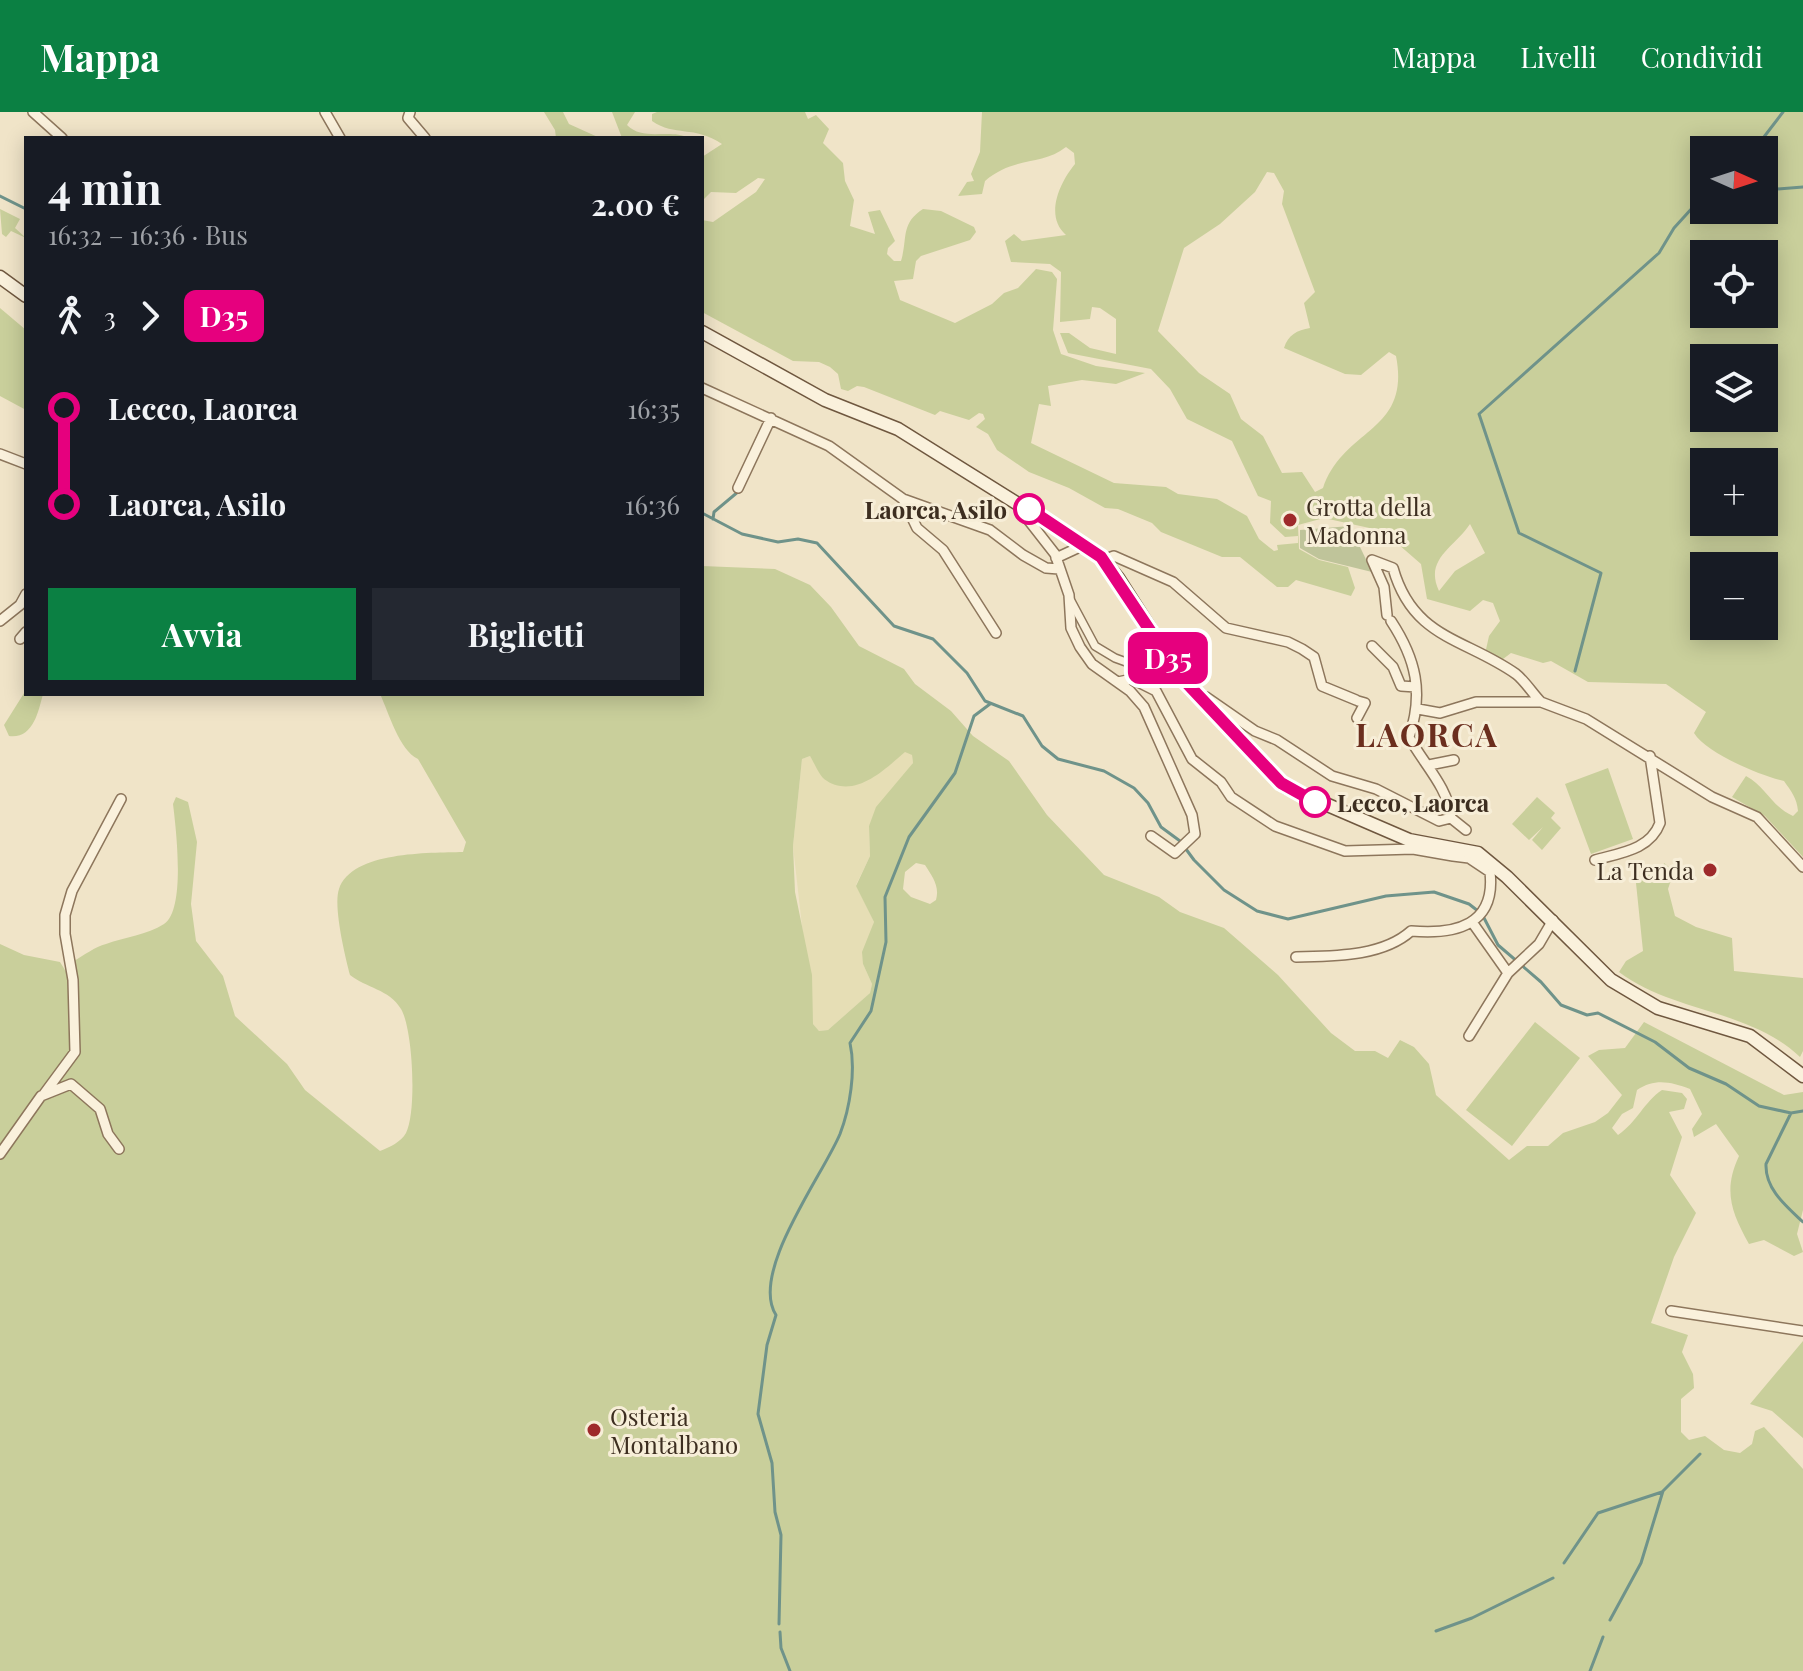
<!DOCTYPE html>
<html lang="it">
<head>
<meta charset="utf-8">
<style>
  :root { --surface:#171b24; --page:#242831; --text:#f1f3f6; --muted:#9ea1a6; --accent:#0b8043 }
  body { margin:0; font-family:"Playfair Display",serif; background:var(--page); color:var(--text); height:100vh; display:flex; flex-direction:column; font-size:30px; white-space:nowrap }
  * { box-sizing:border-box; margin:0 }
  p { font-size:26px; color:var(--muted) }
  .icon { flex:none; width:44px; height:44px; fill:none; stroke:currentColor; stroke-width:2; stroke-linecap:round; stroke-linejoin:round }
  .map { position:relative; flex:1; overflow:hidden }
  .side { position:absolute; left:24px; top:24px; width:680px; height:560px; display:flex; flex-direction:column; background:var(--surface); border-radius:0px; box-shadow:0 4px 20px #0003 }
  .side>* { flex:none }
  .badge { padding:0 16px; border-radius:12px; font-size:28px; line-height:52px }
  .needle { width:52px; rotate:93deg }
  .buttons { position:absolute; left:1690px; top:24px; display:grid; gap:16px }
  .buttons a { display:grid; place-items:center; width:88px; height:88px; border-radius:0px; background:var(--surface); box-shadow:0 4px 20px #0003; font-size:40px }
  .map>.badge { position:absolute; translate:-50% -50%; box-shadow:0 0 0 4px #fff }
  .legs { display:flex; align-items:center; gap:12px; height:88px; padding:0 24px; font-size:26px }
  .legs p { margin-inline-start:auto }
  .head { display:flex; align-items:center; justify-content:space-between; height:136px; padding:0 24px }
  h1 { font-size:44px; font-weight:700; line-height:60px }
  .button { display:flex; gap:16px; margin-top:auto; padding:16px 24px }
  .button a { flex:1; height:92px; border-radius:0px; background:var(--accent); color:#fff; font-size:32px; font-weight:700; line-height:92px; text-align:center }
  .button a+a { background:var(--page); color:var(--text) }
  ul { padding:0 24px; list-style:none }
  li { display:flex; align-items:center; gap:28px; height:96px; font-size:30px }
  li i { display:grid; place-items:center; width:12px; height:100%; margin:0 10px; background:currentColor }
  li i::after { content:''; width:20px; height:20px; margin:-10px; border:6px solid; border-radius:50%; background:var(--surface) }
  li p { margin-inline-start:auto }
  li:first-child i { background:linear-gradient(#0000 50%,currentColor 0) }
  li:last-child i { background:linear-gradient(currentColor 50%,#0000 0) }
  header { display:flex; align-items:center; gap:48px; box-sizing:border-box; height:112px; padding:0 40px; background:var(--accent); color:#fff }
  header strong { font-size:38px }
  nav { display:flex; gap:44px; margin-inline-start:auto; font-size:28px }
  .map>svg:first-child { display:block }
  .farmland { fill:#e6deb5 }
  .green { fill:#c9cf9b; fill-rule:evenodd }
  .cemetery { fill:#bfc49a }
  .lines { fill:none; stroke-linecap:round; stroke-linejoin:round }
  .stream { stroke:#6f938a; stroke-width:3 }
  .pedestrian-casing { stroke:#8d765c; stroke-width:10 }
  .minor-casing { stroke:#8d765c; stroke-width:12 }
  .secondary-casing { stroke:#6f573f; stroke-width:15 }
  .pedestrian { stroke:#faf1dc; stroke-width:7 }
  .minor { stroke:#faf1dc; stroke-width:9 }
  .secondary { stroke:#faf1dc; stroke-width:12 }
  .line-1-casing { stroke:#fff; stroke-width:18 }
  .line-1 { stroke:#e6007e; stroke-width:12 }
  .stop-1-dot { fill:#fff; stroke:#e6007e; stroke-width:4 }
  .poi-dot { fill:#9e2a2b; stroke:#f7eed8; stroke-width:3 }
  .labels { text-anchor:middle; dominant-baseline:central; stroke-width:6; stroke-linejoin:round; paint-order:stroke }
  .poi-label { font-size:24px; fill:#3d2e20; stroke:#f7eed8; text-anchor:start }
  .stop-label { font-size:24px; font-weight:bold; fill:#3d2e20; stroke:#f7eed8; text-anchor:end }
  .district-label { font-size:32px; font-weight:bold; letter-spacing:2px; fill:#6b2e1e; stroke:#f7eed8 }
</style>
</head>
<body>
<header>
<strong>Mappa</strong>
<nav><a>Mappa</a><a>Livelli</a><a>Condividi</a></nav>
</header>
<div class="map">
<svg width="1803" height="1559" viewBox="0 0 1803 1559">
  <rect width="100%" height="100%" fill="#f0e4c8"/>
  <path class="farmland" d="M905,639L912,643L913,651L869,714L870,744L856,773L874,810L863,852L872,872L870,881L828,918L819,919L813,912L793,734L802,647L810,644L824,667L894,649Z"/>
  <path class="green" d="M544,0H563L569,12L600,26H556L555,18Z
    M612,0H635L627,13C644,30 669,16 689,26H622Z
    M657,0H805L808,7L816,3L829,17L823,31L843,51L845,69L854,88L850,114L875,122L868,100L880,98L895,129L888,136L887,142L894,149H901C908,126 900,112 923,97L941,99L974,115L976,120L970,128L921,144L916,149L913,167L894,169L900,188L955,211L992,192L1004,181L1018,176L1036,157L1052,160L1057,167L1053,218L1061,242L1096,254L1145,261L1116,272L1082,268L1048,274L1051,294L1039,292L1031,331L1114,371L1166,375L1178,382L1217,387L1247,404L1259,427L1274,439L1278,438L1277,433L1298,431V424L1285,425L1270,411L1271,389L1258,384L1232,329L1187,307L1170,277L1151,257L1068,241L1060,221H1069L1090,236L1116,242V207L1100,196L1092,195L1090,207L1060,210L1061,160L1050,152L1011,150L1005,129L1014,122L1022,129L1066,123C1044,104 1060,70 1075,52L1074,41L1066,35C1042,54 1014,44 985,69L982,82L958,84L967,70L974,69L971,62L980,40L982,0H1803V745L1765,704L1732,685L1746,664C1766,675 1772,695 1793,704L1798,699C1797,686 1791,679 1784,669C1761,664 1706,641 1694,621L1706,600L1666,572L1588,570L1551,549L1543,551L1511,541L1499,550L1485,542L1489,524L1500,509L1493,491L1483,488L1470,499L1427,487L1421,452L1383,419L1324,406L1298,413L1299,437L1319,448L1348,455L1355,476L1351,484L1296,468L1288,475H1277L1240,445H1222L1161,420L1152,411L1118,397L1105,396L1069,376L1029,360L997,338L988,322L976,315L985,307L983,302L979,301L969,308L940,299L935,303L864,275L857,274L848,279L841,277L838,262L830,255L819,250L793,249L702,200V108L713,110L756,80L765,67L758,66L736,81L711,80L702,89V45L722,32C694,13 675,25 652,9V2ZM1704,38H1764V98H1704ZM1267,60L1274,61L1284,79L1282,92L1315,180L1304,191L1310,216C1297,218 1288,223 1284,236L1345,262L1361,263L1389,240L1396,244C1411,321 1344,315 1323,376L1315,380L1302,360L1282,361L1263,324L1241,307L1230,282L1199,261L1158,219L1184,136L1220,112L1255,80ZM1704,142H1764V202H1704ZM1704,246H1764V306H1704ZM1704,350H1764V410H1704ZM1470,412L1485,441L1455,459L1439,479C1424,447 1454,436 1470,412ZM1704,454H1764V514H1704Z
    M0,97L20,107L15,116L26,126L11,119L6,125L2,122Z
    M0,196L26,218V298L0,284Z
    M702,454L775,457L810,473L831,495L859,534L904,557L915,572L951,599L973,624L1009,649L1047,703L1104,763L1159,785L1180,800L1224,816L1278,863L1331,921L1355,939H1375L1388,946L1400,928L1414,935L1429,952L1436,983L1509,1048L1527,1034H1548L1563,1021L1595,1010L1608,1001L1622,983L1588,944L1599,938L1625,936L1644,910L1784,983L1803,980V1098L1797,1122L1803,1140L1794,1144L1764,1128L1749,1132C1731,1100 1723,1078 1739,1044L1716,1012L1694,1025L1692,1017L1702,1002L1690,977C1671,970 1655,966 1637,978L1633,996L1622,1002L1612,1016L1618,1023C1637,1010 1644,990 1662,978L1682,981L1687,987L1684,997L1669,1000L1682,1025L1670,1063L1696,1101L1674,1145L1651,1211L1688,1223L1682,1240L1693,1262L1694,1276L1681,1287V1320L1689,1328L1705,1324L1724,1338L1740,1341L1752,1332L1755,1319L1764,1315L1803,1357V1559H0V832L24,843L60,850L75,874L74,849C84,843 95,835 106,832C125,825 147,823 164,812C186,798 176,716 173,692L176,685L188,690L197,730L191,792L196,829L223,864L235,904L287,952L305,978L380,1039C390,1035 401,1030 406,1021C417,1000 413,917 401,897C389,877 366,876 350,863C345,844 333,794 339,777C352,739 429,741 463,740L466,730L418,647C399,638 389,601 380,582H702ZM905,640L912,643L913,651L876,695L869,714L870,744L856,774L874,810L862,840L863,852L872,872L870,881L828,918L819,919L813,912L812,863L795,780L793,734L802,647L810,644C814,651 819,662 824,667C854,689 885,657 905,640ZM916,751L925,753C932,764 940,774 936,788L930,792L911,785L903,777L905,760Z
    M26,578V582H43C38,601 33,627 9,624L4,613Z
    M1608,656L1633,727L1591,742L1565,672Z
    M1537,685L1555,701L1551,706L1561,716L1542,738L1532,728L1543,715L1529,728L1512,712Z
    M1664,751L1674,759L1668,777L1675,804L1696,815L1732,826L1734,859L1803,866V939L1800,945C1749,897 1674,901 1619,860L1626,849L1643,839L1636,771L1639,765L1663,756Z
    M1535,910L1580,946L1512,1034L1466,998Z
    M1803,1229V1326L1772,1299L1750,1292Z"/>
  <path class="cemetery" d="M1350,414L1372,460L1319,447L1300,436V418Z"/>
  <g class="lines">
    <path class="stream" d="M1754,38L1783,0
      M1764,78L1803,75
      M0,84L26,97
      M702,401L742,422L778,430L798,427L817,431L894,514L933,527L967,561L985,589L1023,604L1042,634L1058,647L1104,659L1134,676L1148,691L1161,715L1180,729L1194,748L1224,778L1257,799L1288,807L1386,784L1434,780L1469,792L1478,799
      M713,407L714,400L739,379
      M1575,559L1601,461L1519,421L1479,302L1659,141L1674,116L1704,83
      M1483,804L1498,833L1541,870L1561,893L1587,903L1598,901L1655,930L1689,956L1726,972L1759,994L1791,1001L1803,999
      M1791,1001L1766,1052C1765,1077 1786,1094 1803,1110
      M1564,1451L1598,1401L1662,1380
      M1610,1508L1641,1451L1663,1379L1700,1342
      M779,1512L781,1423L775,1400L772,1351L758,1302L767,1233L776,1203C749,1161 823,1063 840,1022C850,996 856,958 850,931L871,899L886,830L885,785L909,725L955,661L974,604L990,592
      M1436,1519L1472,1506L1553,1466
      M780,1520L781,1536L790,1559
      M1590,1559L1603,1525"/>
    <defs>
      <path id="pedestrian" d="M1071,489L1095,534L1115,546L1184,571"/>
      <path id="minor" d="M33,0L62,26
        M325,0L340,26
        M410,0L408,6L425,26
        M702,276L829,334L903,387L990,418L1023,443L1046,456L1059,457
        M0,342L26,352
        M738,376L771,306
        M903,387L917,416L943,438L996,521
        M1019,396L1055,442L1069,483L1071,516L1080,535L1092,552L1130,579L1144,595L1192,703L1195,722L1175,741L1151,724
        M1056,446L1084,433
        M1103,448L1114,444L1173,470L1226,516L1288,530L1302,537L1314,545L1322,574L1356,588
        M1372,448L1393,456C1413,527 1465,526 1516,562C1525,569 1533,582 1541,590
        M1372,448L1384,475L1387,503
        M0,509L20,493L26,482
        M1391,509C1416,547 1424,581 1409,625C1422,650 1449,676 1451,706L1466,718
        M20,527L26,520
        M1372,534L1393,555L1401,574L1416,575
        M1118,570L1132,567L1156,579L1192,647L1221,670L1231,685L1275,714L1345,739L1413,737L1453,744
        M1206,585L1255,619L1277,628L1332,664L1376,677L1439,709L1451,706
        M1418,597L1440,601L1476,590H1541L1586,607L1712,685L1757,705L1803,755
        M1357,606L1365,591L1358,589
        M1429,653L1454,648
        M1595,748C1620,741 1650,738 1660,711L1650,644
        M1472,810L1508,861
        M1296,845C1333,844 1382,845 1411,819C1456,823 1496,813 1490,760L1469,746L1453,744L1454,739
        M1469,924L1508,861L1539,832L1553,808
        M44,982L75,940L73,868L65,822V803L72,779L121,687
        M0,1042L41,984L71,972L100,997L108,1022L119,1037
        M1671,1199L1803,1219"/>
      <path id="secondary" d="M0,165L26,184
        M702,220L825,288L898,317L1098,442L1118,466L1181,565L1286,675L1409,728L1478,741L1507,765L1611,868L1658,896L1750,924L1803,964"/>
    </defs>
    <use href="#pedestrian" class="pedestrian-casing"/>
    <use href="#minor" class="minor-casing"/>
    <use href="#secondary" class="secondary-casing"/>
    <use href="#pedestrian" class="pedestrian"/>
    <use href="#minor" class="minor"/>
    <use href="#secondary" class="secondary"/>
  </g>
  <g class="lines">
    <defs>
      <path id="line-1" d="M1029,397L1101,445L1181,565L1281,671L1315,690"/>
    </defs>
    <use href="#line-1" class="line-1-casing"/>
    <use href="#line-1" class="line-1"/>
  </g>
  <g class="stop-1-dot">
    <circle cx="1029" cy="397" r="14"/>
    <circle cx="1315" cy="690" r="14"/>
  </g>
  <g class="poi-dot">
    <circle cx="1290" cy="408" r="8"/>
    <circle cx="1710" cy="758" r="8"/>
    <circle cx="594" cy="1318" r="8"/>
  </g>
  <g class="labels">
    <g class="poi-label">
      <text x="1306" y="394">Grotta della<tspan x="1306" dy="28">Madonna</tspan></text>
      <text x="1694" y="758" text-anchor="end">La Tenda</text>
      <text x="610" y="1304">Osteria<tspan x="610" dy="28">Montalbano</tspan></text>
    </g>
    <g class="stop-label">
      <text x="1007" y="397">Laorca, Asilo</text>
      <text x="1337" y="690" text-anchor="start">Lecco, Laorca</text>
    </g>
    <g class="district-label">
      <text x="1427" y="621">LAORCA</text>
    </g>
  </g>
</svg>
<div class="buttons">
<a><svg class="needle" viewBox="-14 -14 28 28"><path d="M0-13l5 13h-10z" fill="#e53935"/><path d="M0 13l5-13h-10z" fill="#9ea1a6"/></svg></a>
<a><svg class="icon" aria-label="locate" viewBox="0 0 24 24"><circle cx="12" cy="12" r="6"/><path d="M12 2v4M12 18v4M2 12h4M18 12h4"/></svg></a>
<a><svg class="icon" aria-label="layers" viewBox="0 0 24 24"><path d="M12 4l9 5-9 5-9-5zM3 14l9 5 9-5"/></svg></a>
<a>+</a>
<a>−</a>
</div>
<b class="badge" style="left:1168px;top:546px;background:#e6007e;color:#fff">D35</b>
<section class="side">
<div class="head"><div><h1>4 min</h1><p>16:32 – 16:36 · Bus</p></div><b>2.00 €</b></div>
<div class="legs"><svg class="icon" aria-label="walk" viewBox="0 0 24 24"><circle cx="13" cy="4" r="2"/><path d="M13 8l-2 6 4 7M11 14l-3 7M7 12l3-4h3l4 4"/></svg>3<svg class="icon" aria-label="forward" viewBox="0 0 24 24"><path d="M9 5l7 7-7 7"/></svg><b class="badge" style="background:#e6007e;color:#fff">D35</b></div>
<ul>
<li><i style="color:#e6007e"></i><b>Lecco, Laorca</b><p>16:35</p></li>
<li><i style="color:#e6007e"></i><b>Laorca, Asilo</b><p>16:36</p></li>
</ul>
<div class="button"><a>Avvia</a><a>Biglietti</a></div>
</section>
</div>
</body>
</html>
